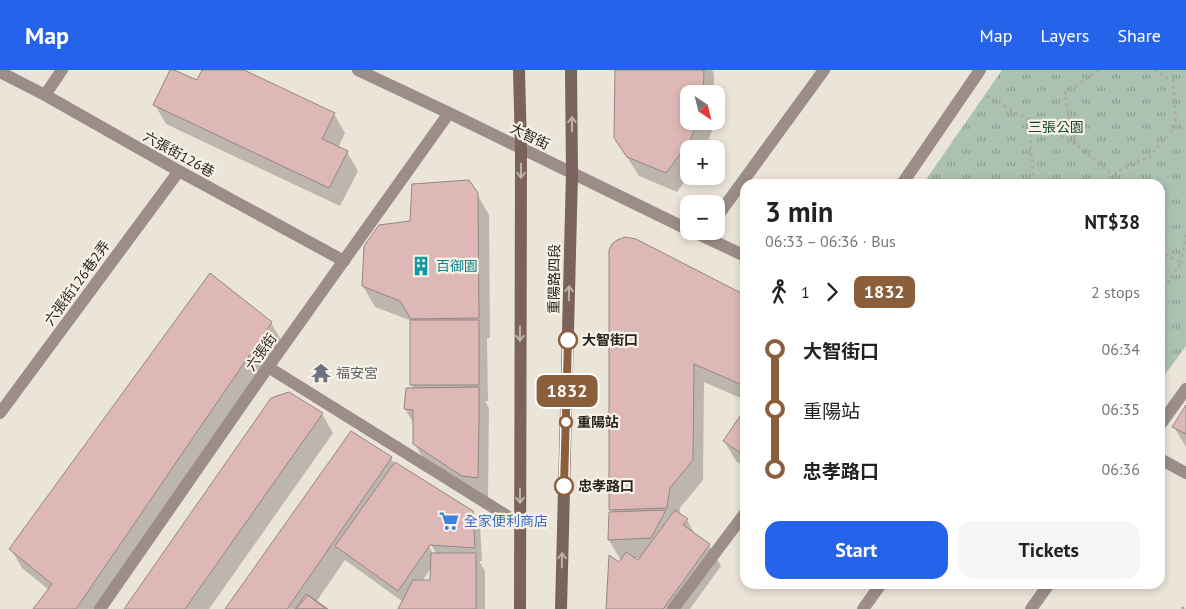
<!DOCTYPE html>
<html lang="en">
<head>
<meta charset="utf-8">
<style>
  :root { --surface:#fff; --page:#f6f6f6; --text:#222; --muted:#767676; --accent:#2563eb }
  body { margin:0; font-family:"PT Sans","Noto Sans TC",sans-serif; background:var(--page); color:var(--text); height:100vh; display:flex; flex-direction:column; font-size:19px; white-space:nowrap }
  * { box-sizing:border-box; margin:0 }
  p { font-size:16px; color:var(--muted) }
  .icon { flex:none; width:28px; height:28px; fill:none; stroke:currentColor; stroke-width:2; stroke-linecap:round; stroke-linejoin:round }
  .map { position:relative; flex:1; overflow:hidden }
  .side { position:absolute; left:740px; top:109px; width:425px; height:410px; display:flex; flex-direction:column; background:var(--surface); border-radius:15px; box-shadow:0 2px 8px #0003 }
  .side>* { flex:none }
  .badge { padding:0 10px; border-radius:8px; font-size:18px; line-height:32px }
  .needle { width:32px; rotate:145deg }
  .controls { position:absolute; left:680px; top:15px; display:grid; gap:10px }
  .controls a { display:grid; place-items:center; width:45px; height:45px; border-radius:10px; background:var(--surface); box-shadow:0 2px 8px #0003; font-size:25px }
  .map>.badge { position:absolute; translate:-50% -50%; box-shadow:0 0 0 2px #fff }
  .legs { display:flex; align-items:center; gap:8px; height:55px; padding:0 25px; font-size:16px }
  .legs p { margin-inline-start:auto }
  .overview { display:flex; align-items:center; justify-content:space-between; height:85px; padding:0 25px }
  h1 { font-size:28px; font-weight:700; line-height:38px }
  .action { display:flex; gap:10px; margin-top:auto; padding:10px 25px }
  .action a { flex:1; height:58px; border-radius:15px; background:var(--accent); color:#fff; font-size:20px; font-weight:700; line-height:58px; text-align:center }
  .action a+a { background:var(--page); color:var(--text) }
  ul { padding:0 25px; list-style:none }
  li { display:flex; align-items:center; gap:18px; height:60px; font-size:19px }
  li i { display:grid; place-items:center; width:8px; height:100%; margin:0 6px; background:currentColor }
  li i::after { content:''; width:12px; height:12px; margin:-6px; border:4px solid; border-radius:50%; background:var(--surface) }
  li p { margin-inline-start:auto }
  li:first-child i { background:linear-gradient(#0000 50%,currentColor 0) }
  li:last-child i { background:linear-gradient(currentColor 50%,#0000 0) }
  header { display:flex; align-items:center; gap:30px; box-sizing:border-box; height:70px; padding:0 25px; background:var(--accent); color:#fff }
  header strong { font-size:24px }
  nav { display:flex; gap:28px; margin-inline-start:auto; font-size:18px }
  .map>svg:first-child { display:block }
  .park { fill:url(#park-tufts) }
  .shadow { fill:#0003; fill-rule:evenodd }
  .building { fill:#deb8b6; stroke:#948685 }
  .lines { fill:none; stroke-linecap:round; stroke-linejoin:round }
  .path { stroke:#afa99f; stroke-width:3; stroke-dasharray:2.5 4; stroke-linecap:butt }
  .lane { stroke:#9c8d88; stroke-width:12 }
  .street { stroke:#9c8d88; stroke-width:12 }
  .secondary { stroke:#79635c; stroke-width:12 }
  .oneway { stroke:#bfb1a7 }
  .line-1-casing { stroke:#fff; stroke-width:11 }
  .line-1 { stroke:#8b5e3c; stroke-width:8 }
  .stop-1-dot { fill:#fff; stroke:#8b5e3c; stroke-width:2.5 }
  .labels { text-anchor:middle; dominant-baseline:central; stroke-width:4.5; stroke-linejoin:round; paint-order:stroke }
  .park-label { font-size:14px; fill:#15492c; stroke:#f8f1e5 }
  .street-label { font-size:14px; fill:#272420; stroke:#f8f1e5 }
  .culture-label { font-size:14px; fill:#0d838f; stroke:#f8f1e5; text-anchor:start }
  .stop-label { font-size:14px; font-weight:bold; fill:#272420; stroke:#f8f1e5; text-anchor:start }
  .worship-label { font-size:14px; fill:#5b616d; stroke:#f8f1e5; text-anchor:start }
  .shop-label { font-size:14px; fill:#366cbe; stroke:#f8f1e5; text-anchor:start }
</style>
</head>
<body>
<header>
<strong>Map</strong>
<nav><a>Map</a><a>Layers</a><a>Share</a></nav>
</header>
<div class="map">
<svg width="1186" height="539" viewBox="0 0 1186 539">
  <defs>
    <pattern id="park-tufts" width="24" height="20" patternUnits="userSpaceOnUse" patternTransform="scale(1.25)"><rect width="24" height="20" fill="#abc2b2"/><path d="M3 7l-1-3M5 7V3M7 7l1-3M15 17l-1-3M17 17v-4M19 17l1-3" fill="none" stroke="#8b9d90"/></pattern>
  </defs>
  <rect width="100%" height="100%" fill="#ebe4d8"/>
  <path class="park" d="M1002,0H1186V276L1160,311V114H923Z"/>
  <path class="shadow" d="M203,0H241L334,44L345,63L338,78L347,82L358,101L340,136L166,54L155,35L197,12Z
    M616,0H712L714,4V24H689V51H713V58L705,79H689V105L677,122L639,106L615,68Z
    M477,124L489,145L490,268H487L488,331H485L489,338L488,427L474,425L426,394L415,374L414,354L405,339L414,319L412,315V251L375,237L363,216L411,152Z
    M610,180L745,226V330L704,312L703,410L680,438L679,445L687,450L696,466L709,475L721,496L690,539H607L619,494L622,489H620L609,470L610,443H612L610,440ZM633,488H641L638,492Z
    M271,253L282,272L100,539H35L49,520L22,498L11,479Z
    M1186,337V377L1174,357Z
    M745,342V397L736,391L724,371Z
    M322,344L333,363L209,539H125Z
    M351,363L391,388L394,393L472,442L480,456L482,491H479L485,501V539H399L403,532L345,490L316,532L326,539H227ZM428,469L437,485H434L426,471ZM432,497V511H422Z"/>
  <path class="building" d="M170,0H174L197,10L202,0H244L335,43L322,69L348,81L329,118L153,35Z
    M615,0H704L703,24H689V51H698L690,71L666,103L627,87L614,68Z
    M469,110L478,123L479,248L411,249L400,231L362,216L364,176L379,155L410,151L412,114Z
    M625,167L636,169L745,225V303L740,314L694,294L693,390L670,418L667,438L609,440V180L612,174L617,170Z
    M210,203L272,252L76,539H33L52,514L9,479Z
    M410,250H479V315H410Z
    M479,317V350L478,408L462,406L413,374V340L404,339L406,318Z
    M289,322L323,343L185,539H124L271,328Z
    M1186,335V364L1172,357Z
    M745,339V386L723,371Z
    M351,361L392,387L287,539H225Z
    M395,392L473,441L475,478L430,475L398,521L335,476Z
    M666,440L651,468L608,470L609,442Z
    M675,440L688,449L683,455L710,474L663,539H606L609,485L619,492L626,482L638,490Z
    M431,483H476V539H398L413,510H430Z
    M306,524L326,539H295Z
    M308,525L328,539H296Z"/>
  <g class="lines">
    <path class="path" d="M1155,0L1173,11L1176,56
      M987,26L1029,50L1076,74L1112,104
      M1029,51L1034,114
      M1076,74L1064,24L1099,0
      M1107,114L1112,104L1149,87L1176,56L1186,60
      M1160,181L1181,193L1160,223
      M1181,193L1186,165
      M1182,539L1186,534"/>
    <path class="lane" d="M0,2L45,25L179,101L344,191
      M45,25L62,0
      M902,114L980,0
      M716,148L824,0
      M268,297L520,454
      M0,343L179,101
      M673,539L745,443
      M863,539L881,514
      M1031,539L1049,514"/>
    <path class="street" d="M358,0L449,43L689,160
      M692,161L745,186
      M1160,355L1186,319
      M1160,389L1186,403
      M100,539L268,297L449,43"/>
    <path class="secondary" d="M519,0L521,78L520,539
      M561,539L572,103L571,0"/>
  </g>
  <defs><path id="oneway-shaft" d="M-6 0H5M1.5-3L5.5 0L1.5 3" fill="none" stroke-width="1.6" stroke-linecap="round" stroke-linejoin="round" transform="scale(1.25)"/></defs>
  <g class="oneway">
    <use href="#oneway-shaft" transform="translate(572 54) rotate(-91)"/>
    <use href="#oneway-shaft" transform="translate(521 101) rotate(90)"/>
    <use href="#oneway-shaft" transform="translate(569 223) rotate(-89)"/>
    <use href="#oneway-shaft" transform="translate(520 264) rotate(90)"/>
    <use href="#oneway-shaft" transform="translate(520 426) rotate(90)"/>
    <use href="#oneway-shaft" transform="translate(562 490) rotate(-89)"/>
  </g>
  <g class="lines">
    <defs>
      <path id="line-1" d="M564,416L568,270"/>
    </defs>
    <use href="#line-1" class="line-1-casing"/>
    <use href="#line-1" class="line-1"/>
  </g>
  <defs>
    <symbol id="building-bare" viewBox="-9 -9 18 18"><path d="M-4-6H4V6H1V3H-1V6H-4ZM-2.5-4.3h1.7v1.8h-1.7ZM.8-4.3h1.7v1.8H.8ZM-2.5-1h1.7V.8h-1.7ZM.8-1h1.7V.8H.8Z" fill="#0f9aa8" stroke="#f8f1e5" stroke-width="2.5" paint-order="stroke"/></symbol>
    <symbol id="temple-bare" viewBox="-9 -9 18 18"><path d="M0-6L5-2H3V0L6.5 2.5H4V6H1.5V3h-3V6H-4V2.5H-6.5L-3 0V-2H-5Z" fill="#6b7280" stroke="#f8f1e5" stroke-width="2.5" paint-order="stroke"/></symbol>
    <symbol id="supermarket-bare" viewBox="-9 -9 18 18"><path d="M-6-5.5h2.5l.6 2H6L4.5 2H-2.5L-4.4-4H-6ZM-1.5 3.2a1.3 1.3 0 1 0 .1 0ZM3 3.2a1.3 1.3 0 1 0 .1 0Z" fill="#3f7fe0" stroke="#f8f1e5" stroke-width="2.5" paint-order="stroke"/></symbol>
  </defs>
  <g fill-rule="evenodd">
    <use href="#building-bare" x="407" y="182" width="28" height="28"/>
    <use href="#temple-bare" x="307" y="289" width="28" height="28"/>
    <use href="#supermarket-bare" x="435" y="437" width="28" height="28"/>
  </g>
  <g class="stop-1-dot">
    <circle cx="568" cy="270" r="9"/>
    <circle cx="566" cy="352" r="6"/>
    <circle cx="564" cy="416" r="9"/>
  </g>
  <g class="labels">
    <g class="park-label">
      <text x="1056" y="57">三張公園</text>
    </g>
    <g class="street-label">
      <text transform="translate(530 66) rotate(26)">大智街</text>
      <text transform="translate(179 84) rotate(29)">六張街126巷</text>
      <text transform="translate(554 209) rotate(-89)">重陽路四段</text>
      <text transform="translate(77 213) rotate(-54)">六張街126巷2弄</text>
      <text transform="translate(261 282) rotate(-55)">六張街</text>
    </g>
    <g class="culture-label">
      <text x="436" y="196">百御園</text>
    </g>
    <g class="stop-label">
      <text x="582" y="270">大智街口</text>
      <text x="577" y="352">重陽站</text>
      <text x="578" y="416">忠孝路口</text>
    </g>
    <g class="worship-label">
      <text x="336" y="303">福安宮</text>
    </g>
    <g class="shop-label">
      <text x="464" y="451">全家便利商店</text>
    </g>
  </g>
</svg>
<div class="controls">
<a><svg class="needle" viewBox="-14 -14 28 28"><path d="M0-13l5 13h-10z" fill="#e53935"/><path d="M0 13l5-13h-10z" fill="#767676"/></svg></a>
<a>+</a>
<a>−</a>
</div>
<b class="badge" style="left:567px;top:321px;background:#8b5e3c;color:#fff">1832</b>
<section class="side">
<div class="overview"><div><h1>3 min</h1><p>06:33 – 06:36 · Bus</p></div><b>NT$38</b></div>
<div class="legs"><svg class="icon" aria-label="walk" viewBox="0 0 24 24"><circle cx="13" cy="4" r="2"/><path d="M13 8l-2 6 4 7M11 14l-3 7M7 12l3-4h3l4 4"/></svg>1<svg class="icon" aria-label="forward" viewBox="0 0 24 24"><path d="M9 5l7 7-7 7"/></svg><b class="badge" style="background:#8b5e3c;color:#fff">1832</b><p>2 stops</p></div>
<ul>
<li><i style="color:#8b5e3c"></i><b>大智街口</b><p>06:34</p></li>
<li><i style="color:#8b5e3c"></i><span>重陽站</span><p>06:35</p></li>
<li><i style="color:#8b5e3c"></i><b>忠孝路口</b><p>06:36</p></li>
</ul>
<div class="action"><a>Start</a><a>Tickets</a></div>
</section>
</div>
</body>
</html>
